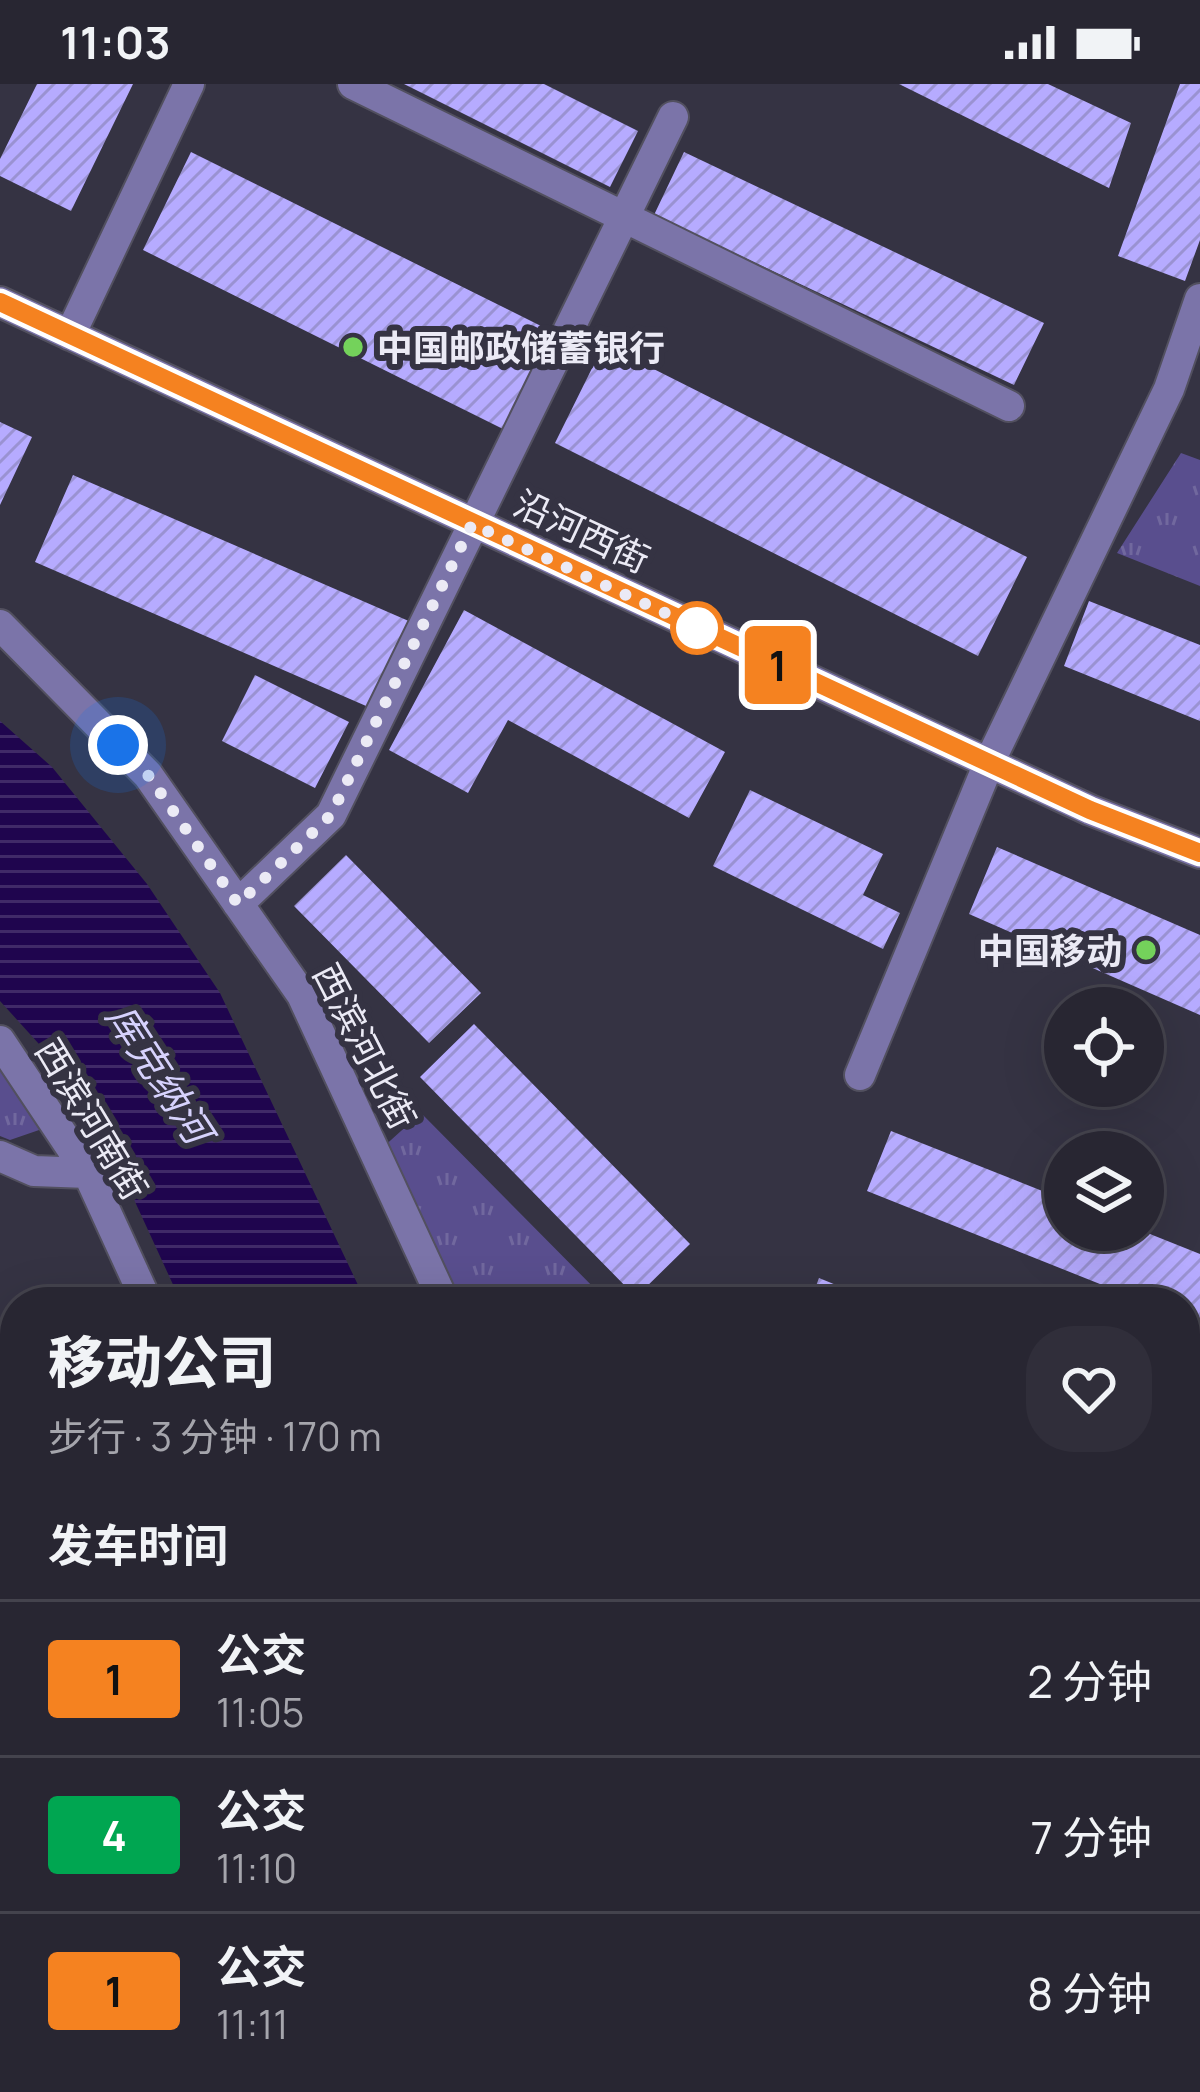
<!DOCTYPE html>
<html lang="zh">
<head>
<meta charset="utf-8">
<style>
  :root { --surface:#282632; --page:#302e3a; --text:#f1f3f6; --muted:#a5a5ac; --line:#44434d }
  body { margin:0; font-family:Manrope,"Noto Sans SC",sans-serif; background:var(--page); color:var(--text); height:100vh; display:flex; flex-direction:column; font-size:45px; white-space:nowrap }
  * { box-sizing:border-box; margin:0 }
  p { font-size:39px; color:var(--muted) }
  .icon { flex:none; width:66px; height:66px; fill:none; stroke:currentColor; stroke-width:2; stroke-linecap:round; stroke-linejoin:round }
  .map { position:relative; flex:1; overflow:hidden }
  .side { position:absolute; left:0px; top:1203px; width:1200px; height:807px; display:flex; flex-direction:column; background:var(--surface); border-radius:48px 48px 0 0; box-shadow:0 12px 48px #0002,0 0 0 3px var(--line) }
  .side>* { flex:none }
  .badge { padding:0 24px; border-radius:9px; font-size:42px; line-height:78px }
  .buttons { position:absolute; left:1044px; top:903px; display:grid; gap:24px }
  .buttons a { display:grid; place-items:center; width:120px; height:120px; border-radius:50%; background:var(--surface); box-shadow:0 12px 48px #0002,0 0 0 3px var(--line); font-size:60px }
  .you { position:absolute; width:60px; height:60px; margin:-30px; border:9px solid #fff; border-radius:50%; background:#1a73e8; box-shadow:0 0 0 18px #1a73e833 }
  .map>.badge { position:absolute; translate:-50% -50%; box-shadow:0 0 0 6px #fff }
  h2 { padding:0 48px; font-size:45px; line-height:108px }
  .round { display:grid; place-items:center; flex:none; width:126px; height:126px; border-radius:48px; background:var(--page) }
  .overview { display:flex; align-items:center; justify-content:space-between; height:204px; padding:0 48px }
  h1 { font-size:57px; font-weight:800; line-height:90px }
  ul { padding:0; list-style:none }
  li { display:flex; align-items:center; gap:36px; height:156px; padding:0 48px; border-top:3px solid var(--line) }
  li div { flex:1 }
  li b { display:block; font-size:45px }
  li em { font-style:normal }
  li .badge { min-width:132px; font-weight:700; text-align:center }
  .status { display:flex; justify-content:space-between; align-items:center; height:84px; padding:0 60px; background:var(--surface); direction:ltr }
  .status svg { height:33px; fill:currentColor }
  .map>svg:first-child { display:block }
  .park { fill:url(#park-tufts) }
  .water { fill:url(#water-rules) }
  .building { fill:url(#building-hatch) }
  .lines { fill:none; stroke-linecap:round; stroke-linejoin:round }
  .minor-casing { stroke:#52505f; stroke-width:34 }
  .minor { stroke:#7b74a9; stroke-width:30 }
  .line-casing { stroke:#fff; stroke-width:27 }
  .line { stroke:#f58220; stroke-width:18 }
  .walk { stroke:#ebeaf5; stroke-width:12; stroke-dasharray:0 21.6 }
  .poi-dot { fill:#74d25b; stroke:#353343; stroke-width:4.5 }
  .stop-dot { fill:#fff; stroke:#f58220; stroke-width:6 }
  .labels { text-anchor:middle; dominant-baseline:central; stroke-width:12; stroke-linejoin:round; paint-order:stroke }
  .poi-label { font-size:36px; font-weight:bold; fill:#ebeaf5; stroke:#353343; text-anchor:start }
  .street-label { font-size:36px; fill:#ebeaf5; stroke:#353343 }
  .water-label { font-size:39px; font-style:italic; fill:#d6d2fd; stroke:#353343 }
</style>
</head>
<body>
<div class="status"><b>11:03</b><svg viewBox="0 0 49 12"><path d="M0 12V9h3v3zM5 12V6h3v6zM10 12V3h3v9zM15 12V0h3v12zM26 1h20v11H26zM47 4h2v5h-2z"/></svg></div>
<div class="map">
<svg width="1200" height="2008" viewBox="0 0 1200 2008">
  <defs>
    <pattern id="park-tufts" width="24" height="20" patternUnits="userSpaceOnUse" patternTransform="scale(3)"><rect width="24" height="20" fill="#594e8e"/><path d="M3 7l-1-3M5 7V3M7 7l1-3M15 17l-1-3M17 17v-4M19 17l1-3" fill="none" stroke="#71689e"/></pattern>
    <pattern id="water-rules" width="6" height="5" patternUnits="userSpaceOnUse" patternTransform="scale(3)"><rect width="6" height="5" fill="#1f054e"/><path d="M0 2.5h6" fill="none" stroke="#402a68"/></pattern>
    <pattern id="building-hatch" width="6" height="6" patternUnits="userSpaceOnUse" patternTransform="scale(3)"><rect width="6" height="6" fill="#b6abff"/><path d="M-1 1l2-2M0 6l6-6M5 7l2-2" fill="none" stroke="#9a92d2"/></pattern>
  </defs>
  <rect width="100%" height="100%" fill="#353343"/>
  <path class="park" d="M1181,369L1200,376V502L1117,469Z
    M0,984L42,1045L10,1056L0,1052Z
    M421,1029L608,1218H455L381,1065Z
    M1185,1487L1200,1493V1767L1185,1751Z"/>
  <path class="water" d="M0,637L52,683L147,800L220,909L366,1218H181L87,1013L0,917Z
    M535,1995H745L751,2008H542Z"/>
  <path class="building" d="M37,0H133L71,127L0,92V75Z
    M404,0H544L638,47L610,103Z
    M899,0H1048L1131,39L1109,104Z
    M1180,0H1200V156L1185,197L1118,172Z
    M191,68L553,248L505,346L143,166Z
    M684,68L1044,239L1014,301L654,131Z
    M604,260L1027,473L978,572L555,359Z
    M0,338L32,353L0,421Z
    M73,391L411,538L373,625L35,478Z
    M1089,517L1200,561V637L1064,582Z
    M464,526L725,668L689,734L508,636L468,709L389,666Z
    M255,591L349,638L315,704L222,657Z
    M750,706L883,770L863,811L900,829L883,865L713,782Z
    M997,763L1200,851V931L969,830Z
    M346,771L481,909L429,959L294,822Z
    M474,940L690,1160L636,1213L420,993Z
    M891,1047L1065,1116V1146H1140L1200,1170V1240L1185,1234V1218H1145L867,1107Z
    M819,1194L878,1218H810Z
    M1185,1359L1200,1364V1460L1185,1455Z
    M0,1571L15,1603V1776L0,1744Z
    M1200,1831V2008H1109L1113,1995H1185V1845Z
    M110,1995H190L196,2008H116Z
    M922,1995H1046L1058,2008H934Z"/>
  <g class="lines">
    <defs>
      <path id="minor" d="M353,0L1009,322
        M0,218L1090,726L1200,769
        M70,251L189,0
        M0,541L148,691L302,911L444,1218
        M238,820L331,731L673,33
        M0,957L88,1089L147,1218
        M860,991L989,679L1169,305L1200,215
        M0,1072L34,1087L88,1089
        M0,1312L15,1304
        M0,1488L15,1520
        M238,1995L244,2008
        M495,1995L501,2008
        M813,1995L824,2008"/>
    </defs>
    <use href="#minor" class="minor-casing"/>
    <use href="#minor" class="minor"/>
  </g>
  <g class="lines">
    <defs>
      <path id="line" d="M0,218L1090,726L1200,769"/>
    </defs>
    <use href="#line" class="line-casing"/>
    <use href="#line" class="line"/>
    <path class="walk" d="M118,661L148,691L238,820L331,731L472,440L702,546L697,544"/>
  </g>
  <g class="poi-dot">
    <circle cx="353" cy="263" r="12"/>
    <circle cx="1146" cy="866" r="12"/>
  </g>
  <circle class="stop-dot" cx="697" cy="544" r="24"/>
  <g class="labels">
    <g class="poi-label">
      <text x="377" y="263">中国邮政储蓄银行</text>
      <text x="1122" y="866" text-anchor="end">中国移动</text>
    </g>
    <g class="street-label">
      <text transform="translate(582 447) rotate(25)">沿河西街</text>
      <text transform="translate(365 962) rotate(63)">西滨河北街</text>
      <text transform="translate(92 1035) rotate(59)">西滨河南街</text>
    </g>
    <g class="water-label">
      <text transform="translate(160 989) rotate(57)">库克纳河</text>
    </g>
  </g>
</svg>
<div class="buttons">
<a><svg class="icon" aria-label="locate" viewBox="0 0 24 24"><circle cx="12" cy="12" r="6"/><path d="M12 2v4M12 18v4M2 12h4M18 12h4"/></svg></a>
<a><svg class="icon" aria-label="layers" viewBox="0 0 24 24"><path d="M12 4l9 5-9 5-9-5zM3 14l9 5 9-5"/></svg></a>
</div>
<div class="you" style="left:118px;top:661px"></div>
<b class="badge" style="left:778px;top:581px;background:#f58220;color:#111">1</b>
<section class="side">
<div class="overview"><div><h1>移动公司</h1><p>步行 · 3 分钟 · 170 m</p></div><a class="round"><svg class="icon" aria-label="heart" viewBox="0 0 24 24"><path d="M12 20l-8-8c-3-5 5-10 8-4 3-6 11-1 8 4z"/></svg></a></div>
<h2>发车时间</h2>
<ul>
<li><span class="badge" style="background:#f58220;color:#111">1</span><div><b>公交</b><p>11:05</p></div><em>2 分钟</em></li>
<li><span class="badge" style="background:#00a651;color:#fff">4</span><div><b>公交</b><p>11:10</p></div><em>7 分钟</em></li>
<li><span class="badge" style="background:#f58220;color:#111">1</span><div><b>公交</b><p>11:11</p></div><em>8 分钟</em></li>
</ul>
</section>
</div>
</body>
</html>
